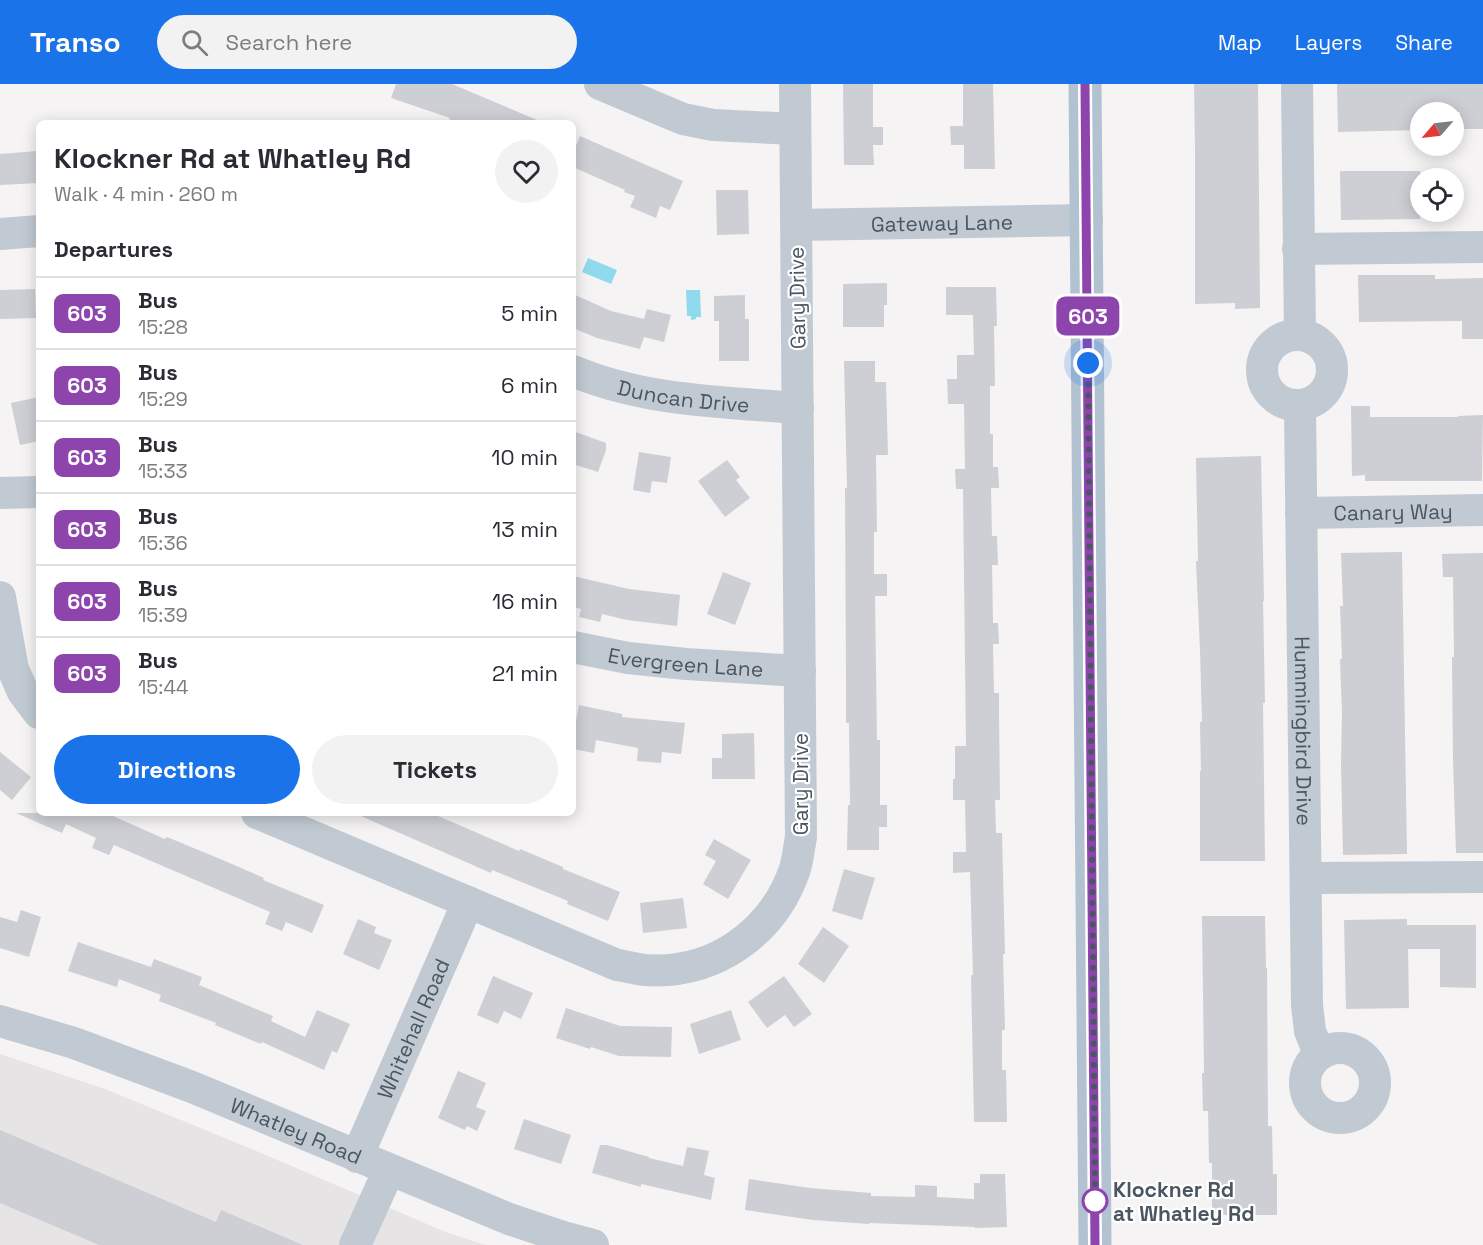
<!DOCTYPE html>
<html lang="en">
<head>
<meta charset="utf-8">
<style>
  :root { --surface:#fff; --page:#f2f2f3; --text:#2b2b33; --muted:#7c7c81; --line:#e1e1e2; --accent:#1a73e8 }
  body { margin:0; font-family:"Space Grotesk",sans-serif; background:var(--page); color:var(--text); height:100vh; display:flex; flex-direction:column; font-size:22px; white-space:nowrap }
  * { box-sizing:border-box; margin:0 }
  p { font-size:20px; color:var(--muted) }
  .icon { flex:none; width:33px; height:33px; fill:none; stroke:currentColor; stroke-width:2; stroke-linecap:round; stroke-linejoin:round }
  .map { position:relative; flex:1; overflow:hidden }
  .details { position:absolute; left:36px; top:36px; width:540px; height:696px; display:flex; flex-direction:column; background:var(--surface); border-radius:9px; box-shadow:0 3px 15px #0003 }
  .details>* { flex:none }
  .badge { padding:0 12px; border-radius:9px; font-size:21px; line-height:39px }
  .needle { width:39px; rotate:242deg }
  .tools { position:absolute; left:1410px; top:18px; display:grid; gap:12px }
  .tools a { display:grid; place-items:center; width:54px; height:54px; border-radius:50%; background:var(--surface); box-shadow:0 3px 15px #0003; font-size:30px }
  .you { position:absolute; width:30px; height:30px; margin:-15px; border:4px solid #fff; border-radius:50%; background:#1a73e8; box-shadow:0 0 0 9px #1a73e833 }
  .map>.badge { position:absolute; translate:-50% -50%; box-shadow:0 0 0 3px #fff }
  h2 { padding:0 18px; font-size:22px; line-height:54px }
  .round { display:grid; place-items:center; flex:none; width:63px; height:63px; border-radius:32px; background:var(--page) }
  .head { display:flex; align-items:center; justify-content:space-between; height:102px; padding:0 18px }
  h1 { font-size:28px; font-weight:800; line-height:45px }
  .action { display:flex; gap:12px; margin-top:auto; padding:12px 18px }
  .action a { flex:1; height:69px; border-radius:36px; background:var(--accent); color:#fff; font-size:24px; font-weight:800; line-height:69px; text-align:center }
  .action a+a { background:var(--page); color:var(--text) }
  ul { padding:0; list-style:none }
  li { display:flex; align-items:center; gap:18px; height:72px; padding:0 18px; border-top:2px solid var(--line) }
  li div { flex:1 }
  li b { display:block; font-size:22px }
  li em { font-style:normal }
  li .badge { min-width:66px; font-weight:700; text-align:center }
  header { display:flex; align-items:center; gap:36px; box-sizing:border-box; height:84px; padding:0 30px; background:var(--accent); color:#fff }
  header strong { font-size:28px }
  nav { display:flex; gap:33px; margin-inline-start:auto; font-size:21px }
  .search { width:420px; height:54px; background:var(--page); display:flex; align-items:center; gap:15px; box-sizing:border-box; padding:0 21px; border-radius:33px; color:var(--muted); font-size:22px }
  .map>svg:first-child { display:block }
  .education { fill:#e6e4e5 }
  .water { fill:#90daee }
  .building { fill:#cdcfd5 }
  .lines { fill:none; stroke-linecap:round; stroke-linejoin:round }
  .minor { stroke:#c1cad2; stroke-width:32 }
  .major { stroke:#b3c2d1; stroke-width:33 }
  .line-casing { stroke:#fff; stroke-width:14 }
  .line { stroke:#8e44ad; stroke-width:9 }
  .walk { stroke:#4a5661; stroke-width:6; stroke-dasharray:0 10.8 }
  .stop-dot { fill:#fff; stroke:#8e44ad; stroke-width:3 }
  .labels { text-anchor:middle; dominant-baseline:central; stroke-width:4.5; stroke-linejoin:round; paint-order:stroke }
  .street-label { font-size:21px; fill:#4a5661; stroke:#fff }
  .stop-label { font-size:21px; font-weight:bold; fill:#4a5661; stroke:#fff; text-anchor:start }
</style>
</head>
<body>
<header>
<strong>Transo</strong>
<div class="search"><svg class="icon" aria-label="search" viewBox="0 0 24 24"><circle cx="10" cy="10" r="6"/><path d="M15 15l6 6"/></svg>Search here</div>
<nav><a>Map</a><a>Layers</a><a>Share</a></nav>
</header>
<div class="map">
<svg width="1483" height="1161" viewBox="0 0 1483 1161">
  <rect width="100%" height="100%" fill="#f5f3f3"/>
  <path class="education" d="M0,970L105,1005L254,1066L448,1149L486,1161H0Z"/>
  <path class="water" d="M588,174L617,186L611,200L582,188Z
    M686,206H700L701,233H696V235L691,236V232H687Z"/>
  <path class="building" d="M396,0H452L544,39H448L450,34L391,14Z
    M843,0H873V43H883V61H873L874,81H844Z
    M963,0H993L995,85H964V61H951L950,42H963Z
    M1194,0H1258L1260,224L1235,225V219L1195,220V64Z
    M1337,0H1483V45H1460V28H1420V46L1338,48Z
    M580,52L683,97L670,126L660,122L656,134L630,123L635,112L624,108L625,106L573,83V69Z
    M37,67L39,99L0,101V70Z
    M1340,87H1420V135L1341,136Z
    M716,106H748L749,150L717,151Z
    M1358,191H1435V195L1483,194V255H1462V237L1359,238Z
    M887,199V221H884V243H843V200Z
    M946,203H996L997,242H994L995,302H990V350H993V383H998L999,404H991L992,452H997L998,481H992L993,539H998L999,560H993L994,609H999V630L1000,716H995L996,749H1002L1005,870H1003L1005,946H1002V986H1006L1007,1038H974L971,891H973L970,788L953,789V768H966L965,716H953V695H955V662H966L963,405H956L955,385H965L964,320H948L947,295H957V271H974L973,231H946Z
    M35,205L36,234L0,235V206Z
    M573,210L611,227L644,235L647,225L671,231L664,258L644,253L640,265L597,254L573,244Z
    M745,211V235H749V277H719V237H714V212Z
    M844,277H875V298H886L888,371H876L877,448H874V490H887V512H875L877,656H880V721H887V743H879V766H847L848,721H850L849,639H846V596L845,404H847Z
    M39,313V357L20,361L11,319Z
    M1351,322H1370V333H1458V332L1483,331L1482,397H1365V391L1352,392Z
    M573,347L606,359V366L598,388L573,380Z
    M639,368L671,373L667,399L652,397L650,409L633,406Z
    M1261,372L1264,517H1263L1265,619H1263L1265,777H1200V687H1201L1200,638H1202L1200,566L1196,477H1198L1196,374Z
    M727,376L740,393L736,396L750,414L725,433L698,397Z
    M1402,468L1407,770L1343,771L1341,680L1342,628L1340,575H1342L1340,522H1343L1341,469Z
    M1483,469V769H1456L1453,676L1452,573H1454L1453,493H1443L1442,470Z
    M723,488L751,499L735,541L707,530Z
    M573,492L629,505L680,511L677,542L627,536L602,530L600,538L579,533L581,525L573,523Z
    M579,621L622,630V633L685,639L681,670L662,668L661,679L637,677L638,664L596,656L594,669L573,665V654Z
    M754,649L755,695H712V674H722V650Z
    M0,668L31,693L12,716L0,706Z
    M16,729H106L165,755L167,753L225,777L264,794L263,796L324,821L312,849L286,838L282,847L265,840L270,828L114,761L109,771L92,764L96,754L66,740L62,749Z
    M354,729H431L519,767L520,765L563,783V785L620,808L608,837L567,820L568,817L492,786L491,789Z
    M714,755L751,776L728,815L703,800L716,777L705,771Z
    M844,785L875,794L862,836L832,827Z
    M683,814L687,844L643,849L640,819Z
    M21,826L41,833L29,873L0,864V833L17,838Z
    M1202,832H1265L1266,884H1267L1268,1042H1272L1273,1090H1277V1131H1212V1079H1209L1208,1027H1203L1202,989H1204Z
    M358,835L376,843L374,849L392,856L379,886L343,870Z
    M1407,835V841H1476V904L1440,903V865H1408L1409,924L1346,925L1344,836Z
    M823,843L849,862L824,899L798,880Z
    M78,858L151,883L154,875L202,893L199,901L273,932L271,937L305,953L317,926L350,940L337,969L332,967L324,986L262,958L261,960L215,941L216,939L159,917L161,911L119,895L117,903L68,887Z
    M493,892L533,909L521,935L504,927L498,940L477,931Z
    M784,892L812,930L794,943L785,931L767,944L748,918Z
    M566,924L620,942L672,943L671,973L619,972L591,963L590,965L556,954Z
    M731,926L741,956L699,970L690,940Z
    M458,987L486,999L476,1023L486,1027L477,1047L467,1042L465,1046L438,1034Z
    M524,1035L571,1051L561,1080L514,1065Z
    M0,1046L216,1138L221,1126L303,1161H99L0,1119Z
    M600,1061H607L649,1073V1074L683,1082L687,1063L709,1067L704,1091L715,1094L711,1116L641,1100V1103L592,1089Z
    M980,1090H1005L1007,1143L975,1144V1143L869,1139V1140L813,1136L745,1126L749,1095L810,1104L871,1109V1112L915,1113V1101L937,1102V1113L974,1115V1099H980Z"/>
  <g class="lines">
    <g class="minor">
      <path d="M600,0L683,35L713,41L795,45"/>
      <path d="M1297,0L1300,251"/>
      <path id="s1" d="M796,141L1087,136"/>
      <path d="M0,150L39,147"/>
      <path d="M1298,165L1483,163"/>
      <circle cx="1297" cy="286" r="35"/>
      <path id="s2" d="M573,287C644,317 722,318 798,324"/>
      <path id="s3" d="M1300,321L1307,921L1310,947L1319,970"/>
      <path d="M0,409L39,408"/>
      <path id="s4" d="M1301,429L1483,426"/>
      <path d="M0,513L13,585L23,608L39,629"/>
      <path id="s5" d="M573,563L628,574L686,580L800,587"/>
      <path d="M257,729L617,881C626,882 635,885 645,886C714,891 773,849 795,785C798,775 799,763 801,753L795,0"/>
      <path d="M1306,794L1483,793"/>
      <path id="s6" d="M0,937L74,959L192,1003L509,1135L563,1153L593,1161"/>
      <circle cx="1340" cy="999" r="35"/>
      <path id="s7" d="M357,1073L468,818"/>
      <path d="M355,1161L389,1086"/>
    </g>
    <path class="major" d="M1085,0L1095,1161"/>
  </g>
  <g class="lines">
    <defs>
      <path id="line" d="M1085,0L1095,1161"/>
    </defs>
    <use href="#line" class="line-casing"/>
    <use href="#line" class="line"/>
    <path class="walk" d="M1088,279L1095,1117"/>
  </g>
  <circle class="stop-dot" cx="1095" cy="1117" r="12"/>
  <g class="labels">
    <g class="street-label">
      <text stroke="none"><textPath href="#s1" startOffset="146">Gateway Lane</textPath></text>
      <text transform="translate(797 214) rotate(-91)">Gary Drive</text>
      <text stroke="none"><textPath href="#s2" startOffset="114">Duncan Drive</textPath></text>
      <text stroke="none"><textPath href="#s4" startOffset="92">Canary Way</textPath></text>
      <text stroke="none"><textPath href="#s5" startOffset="114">Evergreen Lane</textPath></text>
      <text stroke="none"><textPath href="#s3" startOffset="326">Hummingbird Drive</textPath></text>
      <text transform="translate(800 700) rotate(-90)">Gary Drive</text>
      <text stroke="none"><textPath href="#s7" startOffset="140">Whitehall Road</textPath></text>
      <text stroke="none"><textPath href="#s6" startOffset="316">Whatley Road</textPath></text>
    </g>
    <g class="stop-label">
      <text x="1113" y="1105">Klockner Rd<tspan x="1113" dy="24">at Whatley Rd</tspan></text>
    </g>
  </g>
</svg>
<div class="tools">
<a><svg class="needle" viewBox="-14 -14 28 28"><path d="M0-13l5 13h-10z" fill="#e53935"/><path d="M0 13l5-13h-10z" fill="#7c7c81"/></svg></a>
<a><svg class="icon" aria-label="locate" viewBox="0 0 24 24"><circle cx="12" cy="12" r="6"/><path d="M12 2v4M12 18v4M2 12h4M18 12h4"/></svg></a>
</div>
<div class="you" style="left:1088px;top:279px"></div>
<b class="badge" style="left:1088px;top:232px;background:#8e44ad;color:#fff">603</b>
<section class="details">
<div class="head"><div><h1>Klockner Rd at Whatley Rd</h1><p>Walk · 4 min · 260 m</p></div><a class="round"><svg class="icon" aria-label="heart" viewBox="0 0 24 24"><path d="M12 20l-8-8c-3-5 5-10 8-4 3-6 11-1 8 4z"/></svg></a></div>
<h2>Departures</h2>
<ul>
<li><span class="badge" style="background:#8e44ad;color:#fff">603</span><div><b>Bus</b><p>15:28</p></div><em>5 min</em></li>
<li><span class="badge" style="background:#8e44ad;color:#fff">603</span><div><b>Bus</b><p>15:29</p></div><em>6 min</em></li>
<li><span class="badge" style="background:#8e44ad;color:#fff">603</span><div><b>Bus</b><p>15:33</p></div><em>10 min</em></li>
<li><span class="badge" style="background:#8e44ad;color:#fff">603</span><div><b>Bus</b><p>15:36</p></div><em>13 min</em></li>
<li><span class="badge" style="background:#8e44ad;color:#fff">603</span><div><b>Bus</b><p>15:39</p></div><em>16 min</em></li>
<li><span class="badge" style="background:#8e44ad;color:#fff">603</span><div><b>Bus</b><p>15:44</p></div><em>21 min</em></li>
</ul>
<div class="action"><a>Directions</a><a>Tickets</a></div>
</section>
</div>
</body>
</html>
